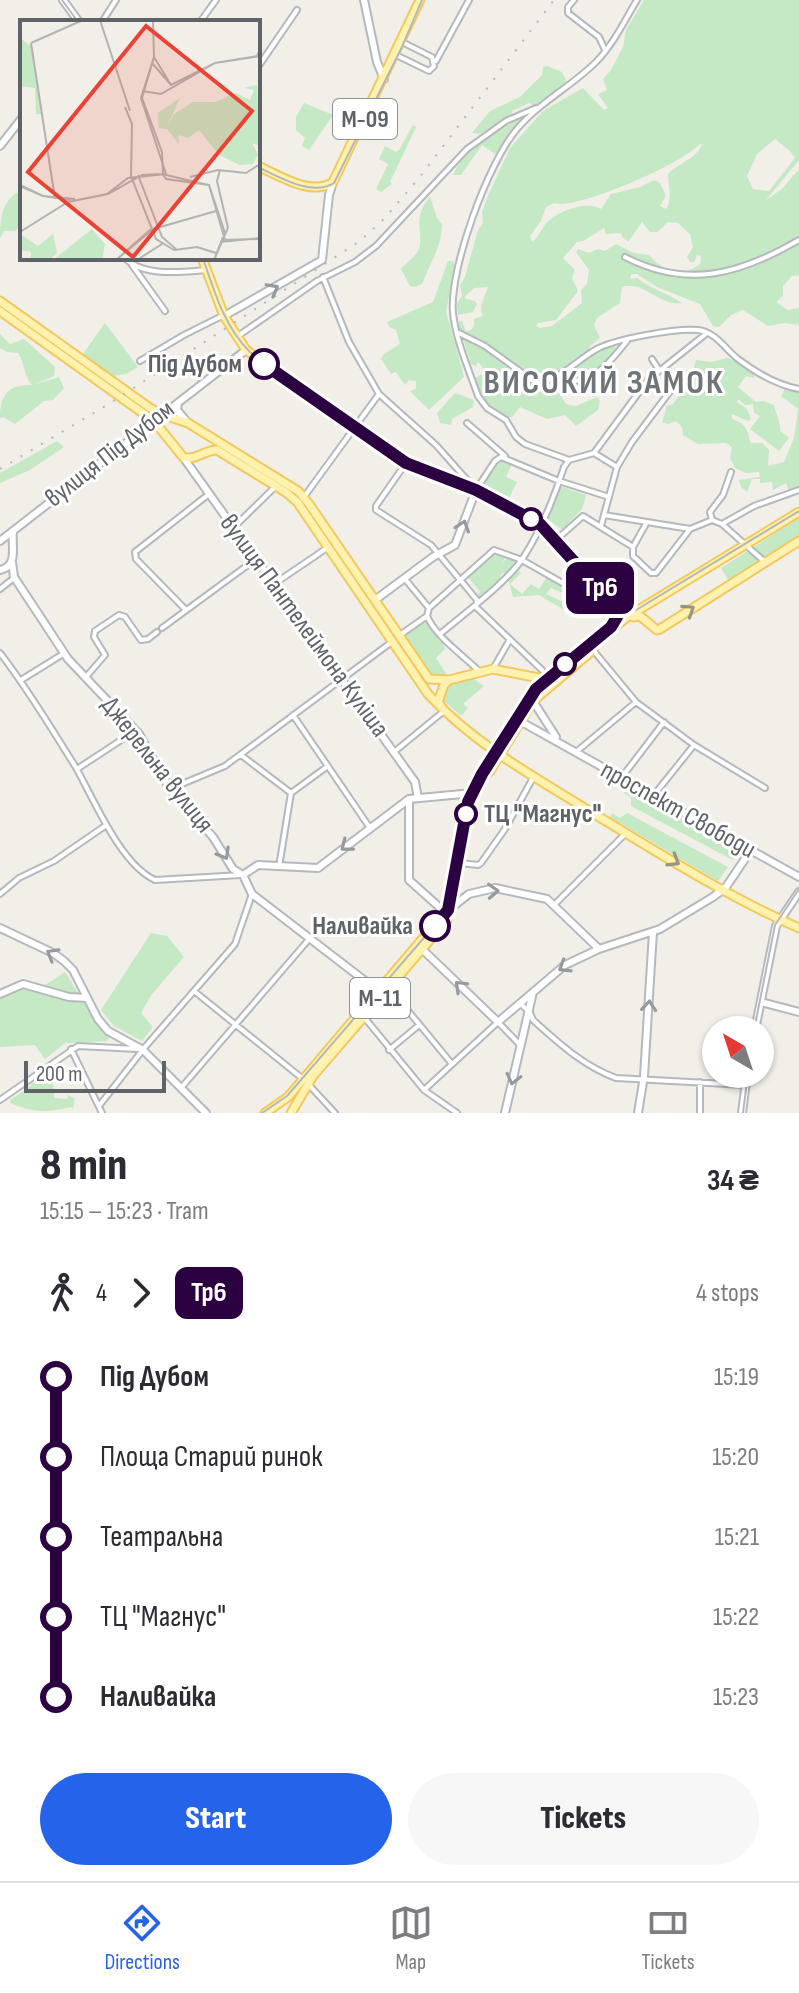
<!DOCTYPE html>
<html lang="en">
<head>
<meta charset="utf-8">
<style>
  :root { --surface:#fff; --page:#f7f7f7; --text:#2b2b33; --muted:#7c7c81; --line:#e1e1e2; --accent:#2563eb }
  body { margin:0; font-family:"Sofia Sans Condensed",sans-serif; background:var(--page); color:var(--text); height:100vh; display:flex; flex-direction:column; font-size:30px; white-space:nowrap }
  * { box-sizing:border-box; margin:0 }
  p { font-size:26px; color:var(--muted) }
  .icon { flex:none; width:44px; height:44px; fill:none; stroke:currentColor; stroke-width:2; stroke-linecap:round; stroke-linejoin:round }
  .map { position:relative; height:1113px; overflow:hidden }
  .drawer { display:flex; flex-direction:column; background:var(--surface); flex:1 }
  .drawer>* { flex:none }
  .badge { padding:0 16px; border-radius:12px; font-size:28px; line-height:52px }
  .needle { width:52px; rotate:321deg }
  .controls { position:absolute; left:702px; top:1016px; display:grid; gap:16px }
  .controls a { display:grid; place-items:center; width:72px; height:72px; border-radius:50%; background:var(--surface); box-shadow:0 2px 6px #0004; font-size:40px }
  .scale { position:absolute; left:24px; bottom:20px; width:142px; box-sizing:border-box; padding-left:8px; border:4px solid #5f6368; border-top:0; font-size:22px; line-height:28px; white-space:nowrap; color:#5f6368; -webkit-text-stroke:6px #fff; paint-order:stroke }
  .map>.badge { position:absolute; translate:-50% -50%; box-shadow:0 0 0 4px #fff }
  .legs { display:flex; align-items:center; gap:12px; height:88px; padding:0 40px; font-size:26px }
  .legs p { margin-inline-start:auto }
  .overview { display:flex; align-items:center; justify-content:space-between; height:136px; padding:0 40px }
  h1 { font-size:44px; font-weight:800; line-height:60px }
  .cta { display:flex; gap:16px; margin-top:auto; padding:16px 40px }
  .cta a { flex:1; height:92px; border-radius:48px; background:var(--accent); color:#fff; font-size:32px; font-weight:800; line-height:92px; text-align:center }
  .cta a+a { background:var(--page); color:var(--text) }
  ul { padding:0 40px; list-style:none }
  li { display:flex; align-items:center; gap:28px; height:80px; font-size:30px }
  li i { display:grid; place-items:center; width:12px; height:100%; margin:0 10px; background:currentColor }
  li i::after { content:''; width:20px; height:20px; margin:-10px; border:6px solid; border-radius:50%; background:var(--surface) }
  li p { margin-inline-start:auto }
  li:first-child i { background:linear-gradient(#0000 50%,currentColor 0) }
  li:last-child i { background:linear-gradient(currentColor 50%,#0000 0) }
  .dock { display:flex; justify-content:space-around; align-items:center; height:112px; border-top:2px solid var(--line); background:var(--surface); font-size:22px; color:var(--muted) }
  .dock a { display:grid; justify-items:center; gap:4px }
  .dock .active { color:var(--accent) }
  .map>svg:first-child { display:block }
  .green { fill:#c5e8c5; fill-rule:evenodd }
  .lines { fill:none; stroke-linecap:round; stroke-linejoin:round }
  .minor-casing { stroke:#b5b8bc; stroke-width:8 }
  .tertiary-casing { stroke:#b5b8bc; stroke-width:10 }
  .secondary-casing { stroke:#b6babf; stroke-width:10 }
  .primary-casing { stroke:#f2c960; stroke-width:11 }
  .minor { stroke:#fff; stroke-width:4 }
  .tertiary { stroke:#fff; stroke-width:6 }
  .secondary { stroke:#fff; stroke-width:6 }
  .primary { stroke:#fff2af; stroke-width:7 }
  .tram { stroke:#b6b7b8; stroke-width:2 }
  .rail { stroke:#b6b7b8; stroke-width:2; stroke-dasharray:2 10; stroke-linecap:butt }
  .oneway { stroke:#979a9d }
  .oneway2 { stroke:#979581 }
  .line-1-casing { stroke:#fff; stroke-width:18 }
  .line-1 { stroke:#2b0141; stroke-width:12 }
  .stop-1-dot { fill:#fff; stroke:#2b0141; stroke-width:4 }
  .labels { text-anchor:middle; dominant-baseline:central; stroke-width:6; stroke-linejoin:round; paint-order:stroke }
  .shield { fill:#fff; stroke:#8f9295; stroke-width:2 }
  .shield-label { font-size:24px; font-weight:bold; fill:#5f6368 }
  .stop-label { font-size:26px; font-weight:bold; fill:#5f6368; stroke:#fff; text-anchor:end }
  .street-label { font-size:26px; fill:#5f6368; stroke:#fff }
  .district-label { font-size:34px; font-weight:bold; letter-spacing:2px; fill:#70757a; stroke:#fff }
  .inset-road { fill:none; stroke:#b3b3b1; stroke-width:2 }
  .view { fill:#ea4335; fill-opacity:0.15; stroke:#ea4335; stroke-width:4 }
  .inset-edge { fill:none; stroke:#5f6368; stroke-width:4 }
</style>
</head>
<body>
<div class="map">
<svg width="799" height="1113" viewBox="0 0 799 1113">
  <rect width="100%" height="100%" fill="#f1efe8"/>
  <path class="green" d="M644,0H799V160L766,200L782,189L799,169V275L792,276L783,286V296L776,302L788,310L799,308V325L784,323L768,326L743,310L731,315L719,327L713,326L700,304L657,287L637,274H631L630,279L637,278C651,289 669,294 682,303C660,307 643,280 622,287L620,303L597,318L594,325L600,338L590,346L588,352L549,378L548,381L552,388L550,391L558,392L566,404L576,406L597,397L600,401L598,410L576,426L565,415L547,419L520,407L512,417H508L482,400L473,379L486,372L478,362L476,366L471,364L459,326V321H462L466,331L471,330L474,326V319L482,316L481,306L488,287L474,288L465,296L466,299L475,301L477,304L473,312L458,315L457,303L462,296L460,285L465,277L478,230L483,223L482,212L487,198L510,148L543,111L583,88L604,110L608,108L598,94L607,90L603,79L611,70L623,47L626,30ZM775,139L790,151L795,158L769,191L753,189L747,176L757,154ZM700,144H702C696,160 679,162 668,174C668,186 673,199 666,209L660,206L666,196L660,183L654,180L640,187L611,194L601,209C586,200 559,211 547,222C541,229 539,237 532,242L530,236L541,221L546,207L554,203C576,211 683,163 700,144ZM642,222L650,232H657L668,222L678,223L690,234L693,247L687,257L691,263L695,261L697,254L701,257L700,264C681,279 663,271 649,255L634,253L616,244L605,251L598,249L589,253L578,249L576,252L589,270L587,284L581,290L582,303L552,326L540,328L536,326L538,323L556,320L578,291L572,278L575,270L563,258L577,242L583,241L604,228L606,234L621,233L622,237L628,242Z
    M547,66L562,72L567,82L535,106L529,103L512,111L511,115L480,134L472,133L490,111L520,97L542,75L543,67Z
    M304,103L333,115L309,150L302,146L305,138L296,130V117Z
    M521,119L523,121L495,154L482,145L461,175H453C465,147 495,130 521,119Z
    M413,125L416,127L390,182L392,184L381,192L376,189L388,164L379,159L385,146L396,152L399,150Z
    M22,190V224L15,231H4L0,238C0,218 2,199 22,190Z
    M430,197L437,218L442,224C442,246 430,263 422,284L415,287L410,286L401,269C405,264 412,259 416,254C428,239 409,219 430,197Z
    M448,261H453L455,268L446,311L464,377L429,410L410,391L416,389V381L409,380L405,385L396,372L391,374L381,359L384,354L400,344L396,330L389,327L387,322L433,302Z
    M105,323L138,367L126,374L113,376L83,354Z
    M0,334L10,344L24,339L55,367L54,376L33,385L59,377L64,388L53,400L44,401L15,424L3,417L0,418C0,395 8,384 32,385C24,377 25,363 18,353L7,352L0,348Z
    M610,344L614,345L617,350C598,369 599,375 570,380L566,373L591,354Z
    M727,358L742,363L755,372L754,378L746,376L738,387L756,402L763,401L774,405C775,411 782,427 780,431L789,438L779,451L750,429L760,416L754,413L753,404L745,405L738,399L737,402L747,409L751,419L748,421L732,414V419C748,425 746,429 751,443H762L769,450L768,466L784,462L794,438L798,409L781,396L785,389L799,392V488L789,491L786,483L773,490L772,482L760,483V479H752L747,492L741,487L739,480L760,477L759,472L746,473L735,468L730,458L732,447L726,443L698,444L683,435L682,427L676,421L668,424L662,422L667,406L673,404L691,380L696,360L711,362Z
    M455,393L474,400L473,407L452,419L451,425L440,423L437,413Z
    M57,441L64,447L30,470L0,483V473Z
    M499,459L512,464L506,477L517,482L509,498L482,484L490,472H493L496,467L493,466Z
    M560,486L586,495L582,509L562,530L548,519Z
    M799,518V537L729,581L721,568Z
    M494,550L506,556L501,565L508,556L515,561L508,574L507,576L503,573L500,576L504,579L487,591L484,590L486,592L478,598L476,596L480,592L468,577L483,561H487L485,559Z
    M520,562L524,564L519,571L521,573L510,584L522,594L531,584L539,589L547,577L559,582L563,593L551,588L546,594L574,607L577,601L566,595L577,591L584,595L574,607L566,611L539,595L513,597L508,579Z
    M424,619L438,633L445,649L436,658L449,678L433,679L416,659L403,634Z
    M471,677L484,686L463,704L468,708L461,716L443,700V696L451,683Z
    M628,787L639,793L739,850L733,860L631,806V798L624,793Z
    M612,813L620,818L627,813L728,867L718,881L610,817Z
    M151,933L167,936L184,957L152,994L141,1013L153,1027L142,1041L114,1026L101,1010Z
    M65,972L82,999L87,1001L111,1035L107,1041L65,1043L45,1059L35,1045L0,1047V998L24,987L38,990Z
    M63,1064L53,1077L54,1098L67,1099L68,1095L75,1099L73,1109L71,1107C44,1113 35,1113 10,1103L11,1099C29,1090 43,1071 63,1064Z"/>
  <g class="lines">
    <defs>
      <path id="minor" d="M574,0L568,7V13L599,37L605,50
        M102,22L116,0
        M200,22L216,0
        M396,55L429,71L434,66L432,57L402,42
        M436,61L469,0
        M258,67L297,10
        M625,257C689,290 742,273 799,240
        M125,258C143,277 182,272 206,270
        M132,265L165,311
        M323,277L349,342L379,394L436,445L476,490L495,461L501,457L559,481L609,497
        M459,333L485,346L536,383C559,381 576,361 595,350C613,339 677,328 698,330C716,332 725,349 738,359C755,372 777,385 799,389
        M238,336L317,281L355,262L376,246L467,149L506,121L536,108
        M652,359L659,370
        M140,361L184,335L222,316
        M563,372L567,381C595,384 611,360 627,341
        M467,423L505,456
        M594,453L648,380L707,333
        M569,460L525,444L516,437L506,420L487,408L478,396C469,370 456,341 453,313C449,269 488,163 517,129C540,102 572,86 596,62C613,45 625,20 637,0
        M406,463L376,506V510L431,545L477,600L476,607L542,670
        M304,497L379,394
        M604,515L690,529
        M712,520L722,524L765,562
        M712,520L710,512L723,495L731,472
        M722,524L754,506L799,490
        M601,526L617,467L632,442L671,390
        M233,528L276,486
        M557,539L583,516L633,547
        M633,547V556L651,573H656L690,529L712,520
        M633,547L647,522
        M405,579L429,608
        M274,584L327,548
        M0,589L14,578
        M186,610L136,559L135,552L209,494
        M427,616C436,637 463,655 479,671
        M162,628L256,559
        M440,634C465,613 505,584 523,558C541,530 554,498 564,467L569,460L594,453L617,467
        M400,635L427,616L429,608L494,550L522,560L566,585
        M593,650L636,702L694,745L765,788
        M0,653C28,689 51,728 75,766C94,799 120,864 155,880L241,875
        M493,669L509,641
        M86,677L105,655L94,637L95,631L119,615L125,617L141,640L148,639L157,632
        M21,680L63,654
        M293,715L370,828
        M394,752L444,711
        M576,752L636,702
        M241,755L291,793
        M77,769L135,731
        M622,777L664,722
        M170,789L225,766L393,641
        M654,795L694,745
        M460,863L478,865L481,863L505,829L534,776
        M279,867L291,793L328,766
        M0,894L19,878L54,861L105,826
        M554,905L626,833
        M194,991L303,1079
        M520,1003L530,1013L533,1020C559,1043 583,1066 616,1078L745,1085
        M405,1007L452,1064
        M364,1017L424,1090L457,1113
        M71,1049L102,1113
        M389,1050L418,1026
        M700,1082V1113
        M309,1085L335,1113
        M181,1088L310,938
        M424,1090L498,1022L521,1046
        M0,1100L78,1046L137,1049
        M99,1106L145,1047L235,944L252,894"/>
      <path id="tertiary" d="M364,0L377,62L384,79
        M0,146L22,118
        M178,403L177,410L188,423
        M183,457L415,782L418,798
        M0,541L246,350
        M12,562L14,577L68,659L139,734L170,789L213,837L233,869L243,875
        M0,570C19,566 11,546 13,531
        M375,600L433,557L455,545L476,490
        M409,799V880L447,914
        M243,875L258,865L318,868L409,799L473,793
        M243,875L252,894L382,994
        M451,908L469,894L495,888L547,899L599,949
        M422,949L498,1022L565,965L599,949L660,929L713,897L726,887L751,850
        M0,994L23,984L69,997L87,998
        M761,1002L799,1012
        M505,1113L533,992
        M638,1113L644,1076L653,932"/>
      <path id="secondary" d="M63,0L79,22
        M224,316L322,260L329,195L333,182
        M533,701L556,737
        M518,720L799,877
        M0,928L53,953L64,961L73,970L98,1019L108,1031L143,1050L206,1113
        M755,1030L776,926L799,892
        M742,1113L747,1074"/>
      <path id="primary" d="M258,166C278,175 312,197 333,182L420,0
        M202,258L224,316L246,350L406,463L472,488L541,524L627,617
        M0,301L150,408L161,414L188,423L298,491L309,504L429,679L449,680L493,669L544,679
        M0,311L154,421L183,457C197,461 203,450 217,450L287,493L298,503L428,694C476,746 537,778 596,815C662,855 728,897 799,928
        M633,617L640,616L657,630L660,629L799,541
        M441,706L438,702L444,685L449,680
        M482,778L490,771L533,701L593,650L594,644
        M265,1113L288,1097L442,916L447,914
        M291,1113L313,1076L447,920L473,793L482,778L484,768L535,688L587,644H594L627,617L799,512"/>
    </defs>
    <use href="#minor" class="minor-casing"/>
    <use href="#tertiary" class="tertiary-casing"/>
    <use href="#secondary" class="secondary-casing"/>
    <use href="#primary" class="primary-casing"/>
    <use href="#minor" class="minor"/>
    <use href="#tertiary" class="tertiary"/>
    <use href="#secondary" class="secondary"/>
    <use href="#primary" class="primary"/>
    <path class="tram" d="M62,0L78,22
      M258,167C279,177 312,197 334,183L402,47L422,0
      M203,258C214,291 225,328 250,352L404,461L477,489L541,522L620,606L623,618L619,626
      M754,1030L775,925L799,889
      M262,1113L287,1096L448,910L471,796L536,689L623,618L799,511
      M743,1113L748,1074"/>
    <path class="rail" d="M0,469L112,402L360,241L384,219L419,178L554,0"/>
  </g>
  <defs><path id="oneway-chevron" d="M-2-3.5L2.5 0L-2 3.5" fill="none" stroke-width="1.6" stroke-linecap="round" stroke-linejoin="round" transform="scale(2)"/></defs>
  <g class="oneway">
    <use href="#oneway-chevron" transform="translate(273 289) rotate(-29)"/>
    <use href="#oneway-chevron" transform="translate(463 526) rotate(-72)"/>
    <use href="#oneway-chevron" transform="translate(346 846) rotate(142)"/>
    <use href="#oneway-chevron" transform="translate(224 854) rotate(60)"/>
    <use href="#oneway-chevron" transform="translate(493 891) rotate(-3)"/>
    <use href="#oneway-chevron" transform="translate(52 954) rotate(-150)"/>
    <use href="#oneway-chevron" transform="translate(564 967) rotate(148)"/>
    <use href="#oneway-chevron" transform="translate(460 986) rotate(-136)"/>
    <use href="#oneway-chevron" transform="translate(649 1006) rotate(-85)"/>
    <use href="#oneway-chevron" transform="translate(513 1079) rotate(104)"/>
  </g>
  <g class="oneway2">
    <use href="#oneway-chevron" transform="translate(689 610) rotate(-33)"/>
    <use href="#oneway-chevron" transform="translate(674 861) rotate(31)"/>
  </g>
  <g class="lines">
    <defs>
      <path id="line-1" d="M264,364L406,463L476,490L540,524L617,609V617L611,627L536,689L482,774L468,802L448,910L435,926"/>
    </defs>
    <use href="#line-1" class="line-1-casing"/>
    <use href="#line-1" class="line-1"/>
  </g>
  <g class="stop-1-dot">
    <circle cx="264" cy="364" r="14"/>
    <circle cx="531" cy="519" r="10"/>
    <circle cx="565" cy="664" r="10"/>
    <circle cx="466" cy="814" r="10"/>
    <circle cx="435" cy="926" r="14"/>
  </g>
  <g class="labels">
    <g class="shield">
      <rect x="333" y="99" width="64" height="40" rx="6"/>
      <rect x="350" y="978" width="60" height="40" rx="6"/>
    </g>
    <g class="shield-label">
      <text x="365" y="119">М-09</text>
      <text x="380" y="998">М-11</text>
    </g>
    <g class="stop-label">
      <text x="242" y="364">Під Дубом</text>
      <text x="484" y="814" text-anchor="start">ТЦ "Магнус"</text>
      <text x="413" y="926">Наливайка</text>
    </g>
    <g class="street-label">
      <text transform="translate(110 454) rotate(-38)">вулиця Під Дубом</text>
      <text transform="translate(304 626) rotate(54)">вулиця Пантелеймона Куліша</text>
      <text transform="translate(157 765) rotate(52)">Джерельна вулиця</text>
      <text transform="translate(678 810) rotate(29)">проспект Свободи</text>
    </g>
    <g class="district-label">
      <text x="604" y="382">ВИСОКИЙ ЗАМОК</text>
    </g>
  </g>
  <g transform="translate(20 20)">
    <rect width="240" height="240" fill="#f1efe8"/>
    <path d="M0,18L13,28L21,94H16L15,68L0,66ZM237,65L240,126L232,123L238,134L233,144L220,145L199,135L179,110L168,118L158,115L159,124L147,109L139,108L138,93L160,78L146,109L154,94L173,82H195L216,73L230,80L234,70L224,68ZM72,209L85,224L82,240H33ZM0,214L18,226L33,214L37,233L29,240H10L11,232L0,230Z" fill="#c5e8c5"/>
    <path class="inset-road" d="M80,0L110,91M133,0L134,37L122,78L142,132L143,154L146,159L189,165L205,213M133,0L134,37L121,78L146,154M11,23L35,179M11,23L63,0M134,37L151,65M132,43L151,65L195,43L237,36L240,29M122,71L141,74L195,43L240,36M105,87L112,104L111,156L136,219L154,230L177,227L196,233M118,155L142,217L156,229M170,157L198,150L226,153L240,144M0,165L23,176L55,179M0,166L23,176L50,180M0,212L48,182L87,174L108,158L146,154M0,212L48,182L88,174L122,155L142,154L189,165L205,220M201,220L240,219M200,222L240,218M96,240L133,209M96,240L130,210L196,191M117,240L142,224M194,240L208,208L197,161L200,150M194,240L203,217"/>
    <path class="view" d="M126,6L232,91L113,237L8,152Z"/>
    <rect width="240" height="240" class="inset-edge"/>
  </g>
</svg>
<div class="controls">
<a><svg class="needle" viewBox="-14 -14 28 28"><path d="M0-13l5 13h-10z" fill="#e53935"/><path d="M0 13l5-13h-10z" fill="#7c7c81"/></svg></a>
</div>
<div class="scale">200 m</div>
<b class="badge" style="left:600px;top:588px;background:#2b0141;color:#fff">Тр6</b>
</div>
<section class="drawer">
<div class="overview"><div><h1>8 min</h1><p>15:15 – 15:23 · Tram</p></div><b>34 ₴</b></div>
<div class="legs"><svg class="icon" aria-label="walk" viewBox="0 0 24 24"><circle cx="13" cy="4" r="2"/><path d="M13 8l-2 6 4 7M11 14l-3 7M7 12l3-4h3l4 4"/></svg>4<svg class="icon" aria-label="forward" viewBox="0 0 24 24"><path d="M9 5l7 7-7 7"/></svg><b class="badge" style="background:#2b0141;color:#fff">Тр6</b><p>4 stops</p></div>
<ul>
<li><i style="color:#2b0141"></i><b>Під Дубом</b><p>15:19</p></li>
<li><i style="color:#2b0141"></i><span>Площа Старий ринок</span><p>15:20</p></li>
<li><i style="color:#2b0141"></i><span>Театральна</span><p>15:21</p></li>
<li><i style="color:#2b0141"></i><span>ТЦ &quot;Магнус&quot;</span><p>15:22</p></li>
<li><i style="color:#2b0141"></i><b>Наливайка</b><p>15:23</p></li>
</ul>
<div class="cta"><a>Start</a><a>Tickets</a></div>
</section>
<nav class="dock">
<a class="active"><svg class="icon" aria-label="directions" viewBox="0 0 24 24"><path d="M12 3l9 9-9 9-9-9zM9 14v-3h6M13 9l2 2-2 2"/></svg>Directions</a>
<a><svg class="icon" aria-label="map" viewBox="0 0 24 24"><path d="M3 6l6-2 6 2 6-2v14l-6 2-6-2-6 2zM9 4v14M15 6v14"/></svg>Map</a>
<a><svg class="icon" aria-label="tickets" viewBox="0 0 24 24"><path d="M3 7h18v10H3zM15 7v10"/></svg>Tickets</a>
</nav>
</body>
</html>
